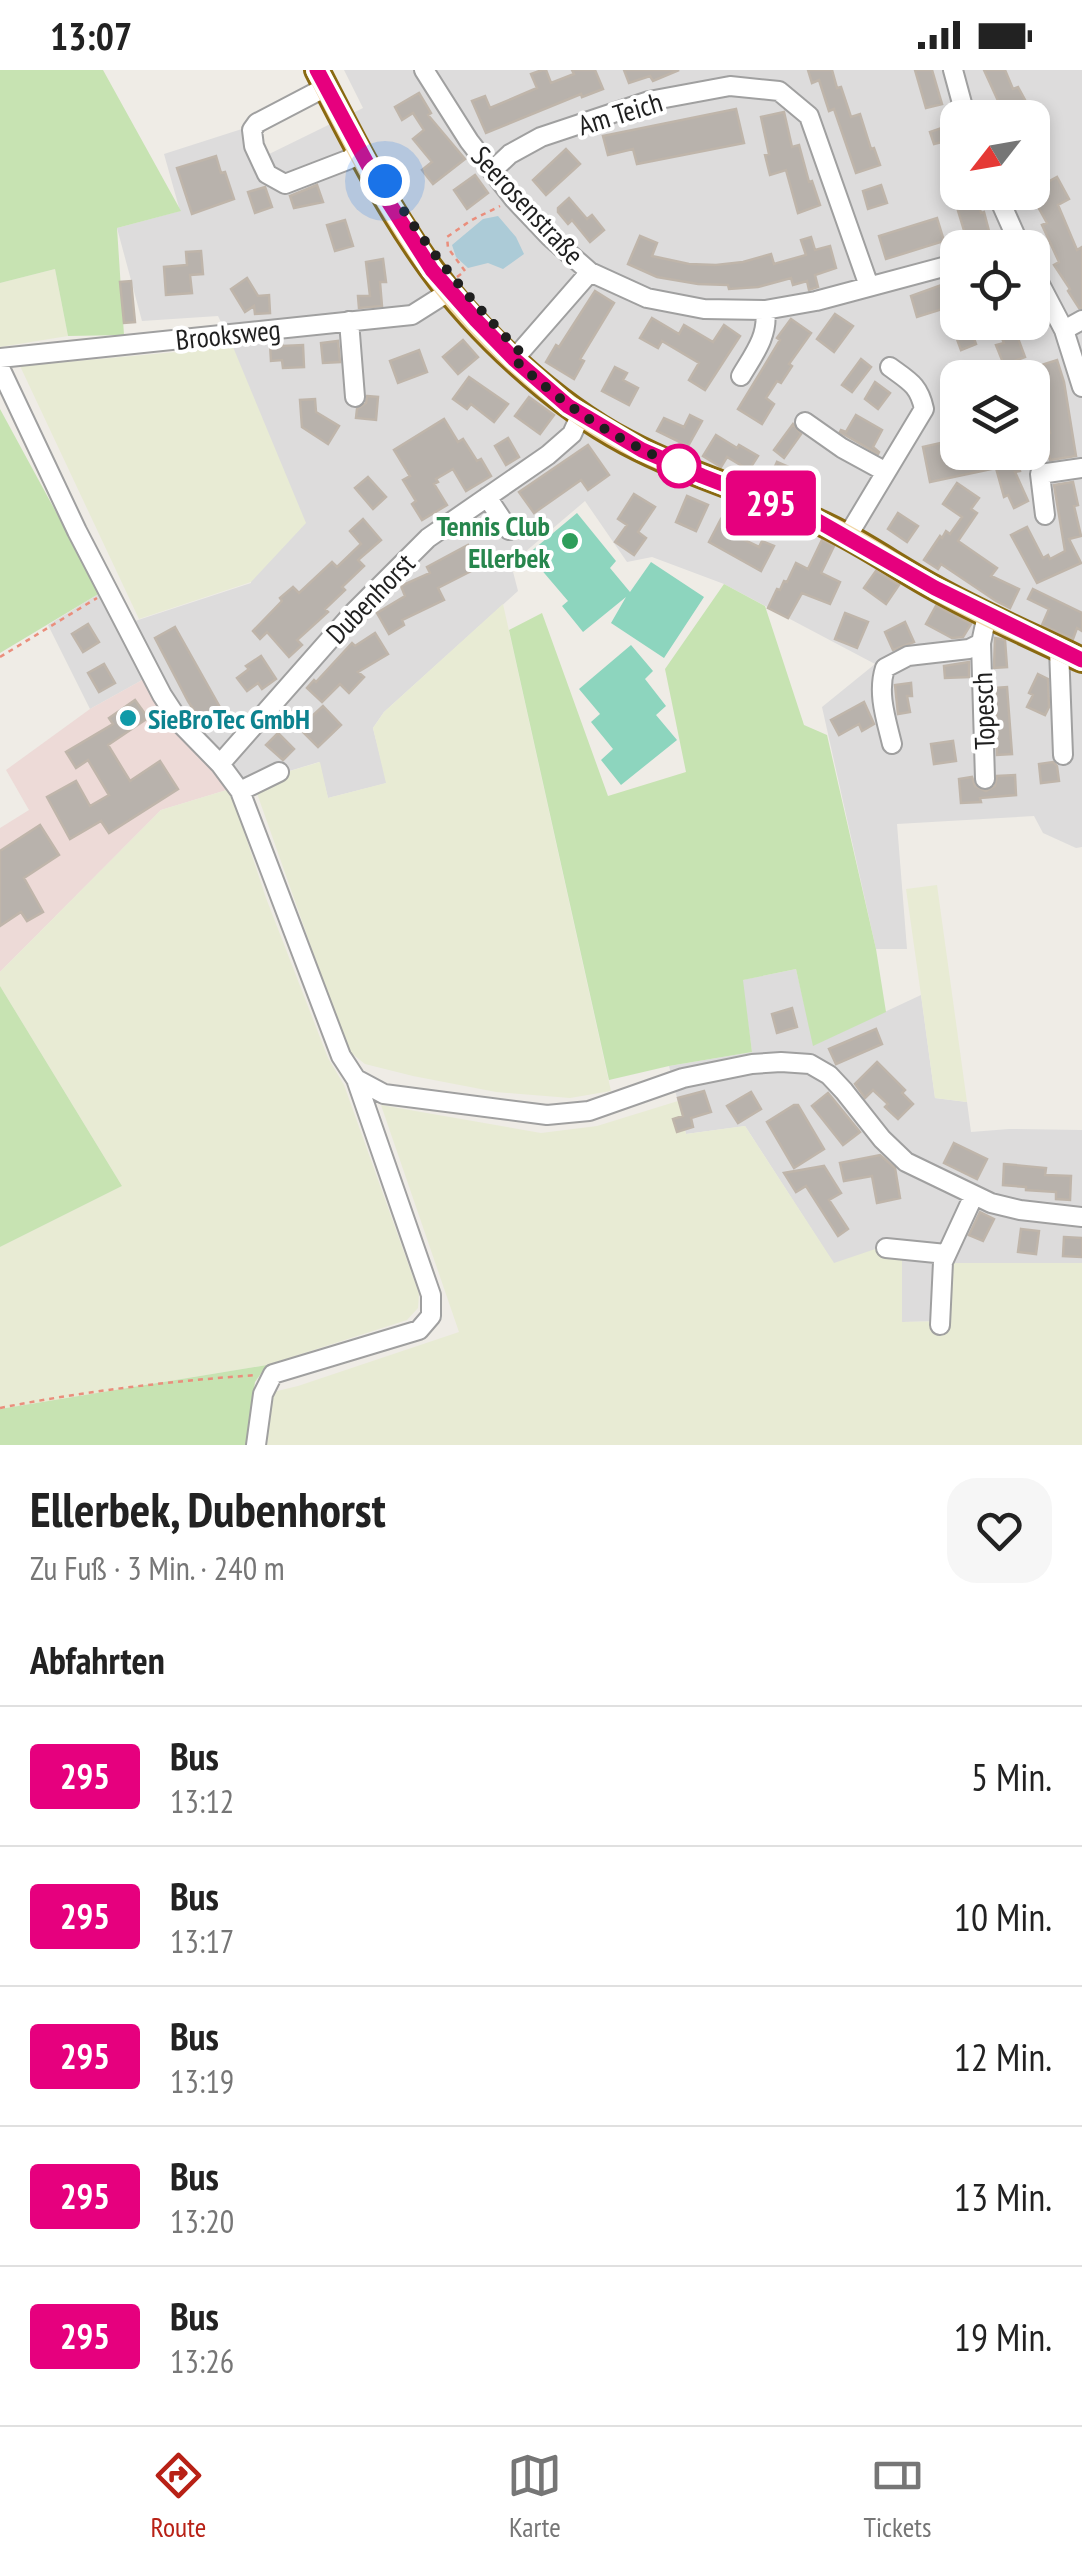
<!DOCTYPE html>
<html lang="de">
<head>
<meta charset="utf-8">
<style>
  :root { --surface:#fff; --page:#f6f6f6; --text:#222; --muted:#767676; --line:#e0e0e0; --accent:#b82116 }
  body { margin:0; font-family:"PT Sans Narrow",sans-serif; background:var(--page); color:var(--text); height:100vh; display:flex; flex-direction:column; font-size:38px; white-space:nowrap }
  * { box-sizing:border-box; margin:0 }
  p { font-size:32px; color:var(--muted) }
  .icon { flex:none; width:55px; height:55px; fill:none; stroke:currentColor; stroke-width:2; stroke-linecap:round; stroke-linejoin:round }
  .map { position:relative; height:1375px; overflow:hidden }
  .drawer { display:flex; flex-direction:column; background:var(--surface); flex:1 }
  .drawer>* { flex:none }
  .badge { padding:0 20px; border-radius:8px; font-size:35px; line-height:65px }
  .needle { width:65px; rotate:239deg }
  .buttons { position:absolute; left:940px; top:30px; display:grid; gap:20px }
  .buttons a { display:grid; place-items:center; width:110px; height:110px; border-radius:20px; background:var(--surface); box-shadow:0 5px 15px #0003; font-size:50px }
  .you { position:absolute; width:50px; height:50px; margin:-25px; border:8px solid #fff; border-radius:50%; background:#1a73e8; box-shadow:0 0 0 15px #1a73e833 }
  .map>.badge { position:absolute; translate:-50% -50%; box-shadow:0 0 0 5px #fff }
  h2 { padding:0 30px; font-size:38px; line-height:90px }
  .round { display:grid; place-items:center; flex:none; width:105px; height:105px; border-radius:30px; background:var(--page) }
  .head { display:flex; align-items:center; justify-content:space-between; height:170px; padding:0 30px }
  h1 { font-size:48px; font-weight:600; line-height:75px }
  ul { padding:0; list-style:none }
  li { display:flex; align-items:center; gap:30px; height:140px; padding:0 30px; border-top:2px solid var(--line) }
  li div { flex:1 }
  li b { display:block; font-size:38px }
  li em { font-style:normal }
  li .badge { min-width:110px; font-weight:700; text-align:center }
  .status { display:flex; justify-content:space-between; align-items:center; height:70px; padding:0 50px; background:var(--surface); direction:ltr }
  .status svg { height:28px; fill:currentColor }
  .dock { display:flex; justify-content:space-around; align-items:center; height:140px; border-top:2px solid var(--line); background:var(--surface); font-size:28px; color:var(--muted) }
  .dock a { display:grid; justify-items:center; gap:5px }
  .dock .active { color:var(--accent) }
  .map>svg:first-child { display:block }
  .residential { fill:#dddcdc; fill-rule:evenodd }
  .commercial { fill:#eddad7 }
  .farmland { fill:#e8ebd4 }
  .grass { fill:#c7e3b2 }
  .pitch { fill:#8dd5be }
  .water { fill:#accbd7 }
  .building { fill:#b8b2ac; stroke:#bfb5aa; stroke-width:2.5 }
  .lines { fill:none; stroke-linecap:round; stroke-linejoin:round }
  .minor-casing { stroke:#a0a0a0; stroke-width:22 }
  .major-casing { stroke:#896911; stroke-width:28 }
  .path { stroke:#ea8e7c; stroke-width:2.5; stroke-dasharray:5 5; stroke-linecap:butt }
  .minor { stroke:#fff; stroke-width:18 }
  .major { stroke:#f2d7a8; stroke-width:22 }
  .line-casing { stroke:#fff; stroke-width:22 }
  .line { stroke:#e6007e; stroke-width:15 }
  .walk { stroke:#1f1f1f; stroke-width:10; stroke-dasharray:0 18 }
  .stop-dot { fill:#fff; stroke:#e6007e; stroke-width:5 }
  .leisure-dot { fill:#2e9e5b; stroke:#fff; stroke-width:4 }
  .culture-dot { fill:#0f9aa8; stroke:#fff; stroke-width:4 }
  .labels { text-anchor:middle; dominant-baseline:central; stroke-width:8; stroke-linejoin:round; paint-order:stroke }
  .street-label { font-size:28px; fill:#1f1f1f; stroke:#fff }
  .leisure-label { font-size:28px; font-weight:bold; fill:#27864d; stroke:#fff; text-anchor:end }
  .culture-label { font-size:28px; font-weight:bold; fill:#0d838f; stroke:#fff; text-anchor:start }
</style>
</head>
<body>
<div class="status"><b>13:07</b><svg viewBox="0 0 49 12"><path d="M0 12V9h3v3zM5 12V6h3v6zM10 12V3h3v9zM15 12V0h3v12zM26 1h20v11H26zM47 4h2v5h-2z"/></svg></div>
<div class="map">
<svg width="1082" height="1375" viewBox="0 0 1082 1375">
  <rect width="100%" height="100%" fill="#efece6"/>
  <path class="residential" d="M344,0H1082V777L1076,778L1043,763L1034,746L897,754L907,879H876L822,637L875,594L724,514L652,487L627,492L585,431L511,494L518,521L384,642L373,658L387,713L328,728L319,692L230,719L144,609L90,639L48,555L100,523L129,553L251,513L233,277L218,246L142,251L117,158L180,141L164,84L245,58L261,88L363,38ZM958,48H1032V122H958ZM958,178H1032V252H958ZM958,308H1032V382H958Z
    M796,899L814,975L921,925L935,1028L967,1032L971,1062L1009,1059L1082,1060V1193H951V1251L902,1252L834,1194L745,1056L686,1064L669,996L752,982L742,910Z"/>
  <path class="commercial" d="M144,609L230,719L161,740L0,902V758L29,740L6,700L90,639Z"/>
  <path class="farmland" d="M55,199L68,266L0,277V213Z
    M233,277L306,453L251,512L139,549L20,296Z
    M503,534L611,1021L570,1028L496,1022L413,1006L365,994L351,983L340,959L253,712L320,692L328,728L386,713L373,658L384,642Z
    M230,719L266,828L328,988L344,1015L419,1224L418,1238L407,1250L267,1295L0,1339V1177L122,1116L0,916V902L161,740Z
    M937,815L967,1032L935,1028L921,925L906,819Z
    M678,1031L686,1064L745,1056L834,1193L902,1170V1252L951,1251V1193H1082V1375H267L273,1322L298,1316L459,1262L381,1035L541,1063L597,1056Z"/>
  <path class="grass" d="M0,0H103L181,141L117,158L124,265L68,266L55,199L0,213Z
    M0,339L100,523L0,583Z
    M724,514L765,536L804,655L827,665L876,879L886,942L813,976L796,899L743,910L752,982L669,996L609,1010L509,560L542,543L608,726L686,702L665,599Z
    M0,916L122,1116L0,1177Z
    M267,1295L255,1312L246,1375H0V1339Z"/>
  <path class="pitch" d="M577,443L616,491L610,498L630,522L651,492L704,527L664,588L611,553L626,527L583,562L562,536L568,531L528,484Z
    M631,575L653,601L645,609L666,636L656,645L677,670L621,715L601,690L613,679L591,652L600,644L579,619Z"/>
  <path class="water" d="M498,146L516,167L524,184L503,199L488,193L468,198L456,187L452,175L483,149Z"/>
  <path class="building" d="M542,0H546L551,13L574,4L572,0H595L603,19L582,27L581,24L486,63L472,31L485,26L490,38L537,18L531,4Z
    M624,0H679L653,11L650,6L629,13Z
    M808,0H832L837,18L841,17L851,47L860,44L871,79L874,78L880,95L856,103L834,39L829,41L819,10L812,13Z
    M915,0H932L942,34L926,38Z
    M984,0H1005L1013,19L1018,17L1030,39L1014,48L1010,43L1005,46Z
    M419,23L431,43L428,45L465,89L433,114L422,100L432,92L413,69L424,60L413,43L402,50L395,37Z
    M736,39L744,73L637,94L633,79L608,85L603,66Z
    M784,42L792,77L799,75L809,112L812,111L820,135L798,143L786,100L770,105L765,85L769,84L761,47Z
    M953,54L958,68V122H974L981,143L984,142L989,161L966,167L943,91L948,90L942,72L934,74L930,62Z
    M566,79L580,94L546,125L533,110Z
    M216,86L221,103L225,102L234,129L192,144L177,98Z
    M1032,95L1042,115L1057,107L1069,129L1058,135L1077,180L1082,177V238H1079L1068,221L1070,219L1054,195L1059,192L1042,155L1047,153L1032,126Z
    M475,105L488,123L467,139L454,120Z
    M317,115L323,132L294,138L290,126Z
    M881,115L887,133L868,139L863,121Z
    M265,117L272,137L255,143L248,122Z
    M569,128L587,149L592,145L604,160L590,172L572,150L568,154L558,142V138Z
    M937,148L944,171L886,189L879,166Z
    M345,150L353,176L335,181L327,155Z
    M640,166L657,173L652,186L689,194L716,195L743,192L771,184L774,194L806,185L801,170L811,167L815,180L830,176L836,198L815,205L818,217L809,220L807,211L793,215L791,208L758,217L729,219L728,215L698,214L657,207L628,194Z
    M201,181L203,204L190,205L192,223L166,225L164,197L187,195L186,182Z
    M383,189L386,212H380L382,236L359,238L358,226H370L366,192Z
    M247,208L258,226L269,225L270,243L255,244L254,236L245,242L231,219Z
    M958,209V234L917,247L911,226Z
    M131,211L135,252L124,253L120,212Z
    M595,221L614,233L580,289L584,291L574,309L546,292L556,275L559,277Z
    M835,244L853,256L834,282L817,269Z
    M652,248L679,264L684,255L713,272L724,255L740,266L705,320L689,310L699,293L662,271L658,278L640,268Z
    M791,249L811,263L789,294L792,296L781,313L777,311L766,328L774,334L762,354L738,339L780,270L777,268Z
    M995,252H1012L1025,287L1004,295L996,275L1004,273Z
    M969,255L976,274L961,280L954,261Z
    M463,270L478,287L458,304L443,287Z
    M338,271L340,292L323,293L321,273Z
    M282,273V276L303,275L304,297L283,298L282,290L271,291L270,274Z
    M419,280L427,302L398,313L390,291Z
    M861,289L871,297L852,322L842,315Z
    M1057,290L1064,312L1076,386L1050,390L1044,364L1050,363L1041,319L1032,298Z
    M615,297L627,303L623,310L638,318L629,335L602,321Z
    M469,307L508,334L494,352L471,334L467,339L453,329Z
    M875,312L890,323L878,339L865,329Z
    M367,326L378,327L376,350L356,348L357,339L366,333Z
    M529,327L554,345L540,364L515,346Z
    M315,329L316,342L339,356L328,374L302,357L300,330Z
    M690,345L702,351L688,376L657,361L664,348L684,357Z
    M856,345L882,360L873,377L879,382L878,384L840,362L841,360L846,362Z
    M444,349L458,372L463,369L477,391L481,389L491,406L466,421L453,399L436,409L438,412L434,414L447,435L422,450L412,434L416,431L403,410L410,406L394,380Z
    M793,354L801,364L784,388L774,380Z
    M716,365L737,378L739,375L758,386L749,400L727,387L721,397L703,386Z
    M508,368L519,387L506,395L495,376Z
    M958,369V382H1015L1020,401L1015,402L1028,431L1014,438L1008,425L1004,427L996,398L930,412L923,377Z
    M588,375L609,405L588,420L581,410L534,443L519,422Z
    M777,392L805,404L796,425L768,412Z
    M368,407L386,427L373,439L355,418Z
    M1073,412L1078,435L1074,436L1081,466L1069,469L1081,493L1037,513L1011,465L1027,457L1043,488L1048,485L1050,489L1065,481L1054,415Z
    M957,413L979,428L971,439L977,443L958,471L997,498L991,506L1019,519L1010,538L996,531L941,494L938,499L924,490L940,466L942,468L946,461L950,464L962,447L943,434Z
    M634,424L655,437L638,462L646,468L634,485L615,472L627,455L618,449Z
    M687,426L708,435L696,461L676,452Z
    M898,443L918,456L907,472L888,459Z
    M363,449L381,470L358,490L364,496L342,517L345,520L325,539L328,542L297,570L302,575L289,587L267,562L260,569L253,561L282,531L280,528L293,517L299,523L332,492L337,497L361,474L350,461Z
    M721,449L738,457L734,465L759,477L762,471L774,476L761,501L709,472Z
    M822,470L834,476L821,503L840,512L830,534L802,523L788,548L768,538L777,519L780,520L784,511L787,512L796,493L808,499Z
    M468,475L479,497L438,518L444,530L402,550L404,555L389,564L377,543L405,526L401,516L430,503L427,497Z
    M876,501L899,515L886,534L864,518Z
    M1033,519L1082,543V561L1077,558L1073,569L1042,555L1049,539L1028,529Z
    M936,536L971,554L963,567L952,568L926,554Z
    M845,543L868,552L857,578L835,569Z
    M905,552L914,572L893,580L885,562Z
    M88,554L99,572L83,582L72,564Z
    M175,557L226,648L206,659L188,631L155,568Z
    M375,563L388,584L358,602L364,607L349,623L340,614L322,632L307,618L314,610L316,612L352,573L355,576Z
    M995,568L1005,570L1007,597L994,598Z
    M261,586L276,609L262,619L258,613L247,621L237,608L249,599L246,596Z
    M969,592V607L945,608L944,596Z
    M104,594L115,613L99,622L88,603Z
    M1038,604L1048,609L1049,637L1045,645L1027,637L1033,625L1029,623Z
    M911,613L912,626H907L910,642L898,644L895,615Z
    M1007,617L1012,684L997,685L995,618Z
    M135,630L148,648L108,675L130,711L160,691L178,719L109,763L101,751L70,769L47,727L76,711L90,736L109,725L88,690L76,698L66,682L113,654L109,648Z
    M864,632L874,654L862,661L859,654L839,665L831,650Z
    M323,636L341,655L318,677L299,658Z
    M278,663L294,679L283,690L266,675Z
    M953,671L956,691L934,694L931,674Z
    M1053,692L1057,696L1059,711L1041,713L1039,694Z
    M1015,705L1016,725L980,728L981,732L961,733L959,709L972,707L975,716L986,721L995,716L997,706Z
    M40,755L59,785L24,808L43,842L27,851L21,842L0,856V781Z
    M792,938L797,957L777,963L772,944Z
    M876,959L882,974L836,994L829,979Z
    M877,992L905,1020L902,1023L913,1034L898,1049L885,1037L888,1034L873,1020L865,1028L855,1014Z
    M704,1021L711,1042L691,1048L693,1057L677,1062L673,1049L683,1046L678,1028Z
    M751,1022L761,1039L738,1053L727,1036Z
    M828,1023L860,1062L843,1075L812,1036Z
    M794,1035H798L824,1079L794,1098L767,1052Z
    M954,1073L987,1089L977,1109L944,1093Z
    M880,1085L895,1098L900,1128L877,1133L872,1106L844,1111L840,1093Z
    M1004,1094L1046,1098L1045,1105L1071,1106L1070,1130L1056,1129V1122L1026,1120V1117L1003,1115Z
    M824,1096L841,1123L829,1130L848,1159L838,1166L806,1116L796,1122L784,1103Z
    M980,1142L994,1149L983,1171L969,1165Z
    M1021,1159L1039,1161L1036,1184L1018,1182Z
    M1064,1167L1082,1168V1187L1063,1186Z"/>
  <g class="lines">
    <defs>
      <path id="minor" d="M424,0L469,71L514,129L550,167L590,202L647,228L704,239L765,240L816,231L958,193
        M953,0L966,48
        M326,17L257,53L252,60L254,76L267,104L285,114L350,89L359,79
        M493,100L510,84L541,67L649,31L730,16L779,21L809,46L869,216
        M996,122L1021,178
        M1032,199L1064,260L1082,317
        M349,251L355,327
        M1064,260L1082,250
        M0,288L412,245L450,221
        M514,289L590,202
        M0,298L77,461L162,625L181,654L220,694L240,721L341,986L356,1009L431,1225V1246L419,1260L273,1304L263,1324L256,1375
        M741,306C754,284 769,265 765,240
        M805,352L842,378L886,402
        M487,427L509,460
        M1045,445L1040,404L1082,398
        M847,467L924,339C919,315 909,311 890,297
        M981,573L985,709
        M1059,579L1063,685
        M892,674C886,649 877,623 885,598L908,586L969,579L981,573L987,545
        M220,694L354,542L428,468L548,385L572,364L581,344
        M240,721L279,702
        M356,1009L384,1024L547,1045L589,1041L683,1008L752,994L781,992L810,994L829,1005L844,1021L882,1069L906,1092L991,1133L1020,1140L1082,1147
        M886,1178L946,1184
        M940,1255L943,1192L974,1125"/>
      <path id="major" d="M317,0C351,67 386,136 430,197C477,262 554,334 626,372C686,404 752,422 814,450C856,468 893,495 933,517C981,544 1032,566 1082,590"/>
    </defs>
    <use href="#minor" class="minor-casing"/>
    <use href="#major" class="major-casing"/>
    <path class="path" d="M457,207L465,201L448,178L447,167L470,151L500,136
      M0,587L97,528
      M0,1338C85,1321 171,1311 257,1305"/>
    <use href="#minor" class="minor"/>
    <use href="#major" class="major"/>
  </g>
  <g class="lines">
    <defs>
      <path id="line" d="M317,0L384,125L432,200L476,250L514,289L568,336L642,380L702,406L816,450L935,518L1082,590"/>
    </defs>
    <use href="#line" class="line-casing"/>
    <use href="#line" class="line"/>
    <path class="walk" d="M385,111C423,175 469,229 520,282L514,289C564,336 615,370 679,396"/>
  </g>
  <circle class="stop-dot" cx="679" cy="396" r="20"/>
  <circle class="leisure-dot" cx="570" cy="471" r="10"/>
  <circle class="culture-dot" cx="128" cy="648" r="10"/>
  <g class="labels">
    <g class="street-label">
      <text transform="translate(620 43) rotate(-17)">Am Teich</text>
      <text transform="translate(528 135) rotate(47)">Seerosenstraße</text>
      <text transform="translate(228 264) rotate(-6)">Brooksweg</text>
      <text transform="translate(370 528) rotate(-46)">Dubenhorst</text>
      <text transform="translate(983 641) rotate(-92)">Topesch</text>
    </g>
    <g class="leisure-label">
      <text x="550" y="455">Tennis Club<tspan x="550" dy="32">Ellerbek</tspan></text>
    </g>
    <g class="culture-label">
      <text x="148" y="648">SieBroTec GmbH</text>
    </g>
  </g>
</svg>
<div class="buttons">
<a><svg class="needle" viewBox="-14 -14 28 28"><path d="M0-13l5 13h-10z" fill="#e53935"/><path d="M0 13l5-13h-10z" fill="#767676"/></svg></a>
<a><svg class="icon" aria-label="locate" viewBox="0 0 24 24"><circle cx="12" cy="12" r="6"/><path d="M12 2v4M12 18v4M2 12h4M18 12h4"/></svg></a>
<a><svg class="icon" aria-label="layers" viewBox="0 0 24 24"><path d="M12 4l9 5-9 5-9-5zM3 14l9 5 9-5"/></svg></a>
</div>
<div class="you" style="left:385px;top:111px"></div>
<b class="badge" style="left:771px;top:433px;background:#e6007e;color:#fff">295</b>
</div>
<section class="drawer">
<div class="head"><div><h1>Ellerbek, Dubenhorst</h1><p>Zu Fuß · 3 Min. · 240 m</p></div><a class="round"><svg class="icon" aria-label="heart" viewBox="0 0 24 24"><path d="M12 20l-8-8c-3-5 5-10 8-4 3-6 11-1 8 4z"/></svg></a></div>
<h2>Abfahrten</h2>
<ul>
<li><span class="badge" style="background:#e6007e;color:#fff">295</span><div><b>Bus</b><p>13:12</p></div><em>5 Min.</em></li>
<li><span class="badge" style="background:#e6007e;color:#fff">295</span><div><b>Bus</b><p>13:17</p></div><em>10 Min.</em></li>
<li><span class="badge" style="background:#e6007e;color:#fff">295</span><div><b>Bus</b><p>13:19</p></div><em>12 Min.</em></li>
<li><span class="badge" style="background:#e6007e;color:#fff">295</span><div><b>Bus</b><p>13:20</p></div><em>13 Min.</em></li>
<li><span class="badge" style="background:#e6007e;color:#fff">295</span><div><b>Bus</b><p>13:26</p></div><em>19 Min.</em></li>
</ul>
</section>
<nav class="dock">
<a class="active"><svg class="icon" aria-label="directions" viewBox="0 0 24 24"><path d="M12 3l9 9-9 9-9-9zM9 14v-3h6M13 9l2 2-2 2"/></svg>Route</a>
<a><svg class="icon" aria-label="map" viewBox="0 0 24 24"><path d="M3 6l6-2 6 2 6-2v14l-6 2-6-2-6 2zM9 4v14M15 6v14"/></svg>Karte</a>
<a><svg class="icon" aria-label="tickets" viewBox="0 0 24 24"><path d="M3 7h18v10H3zM15 7v10"/></svg>Tickets</a>
</nav>
</body>
</html>
